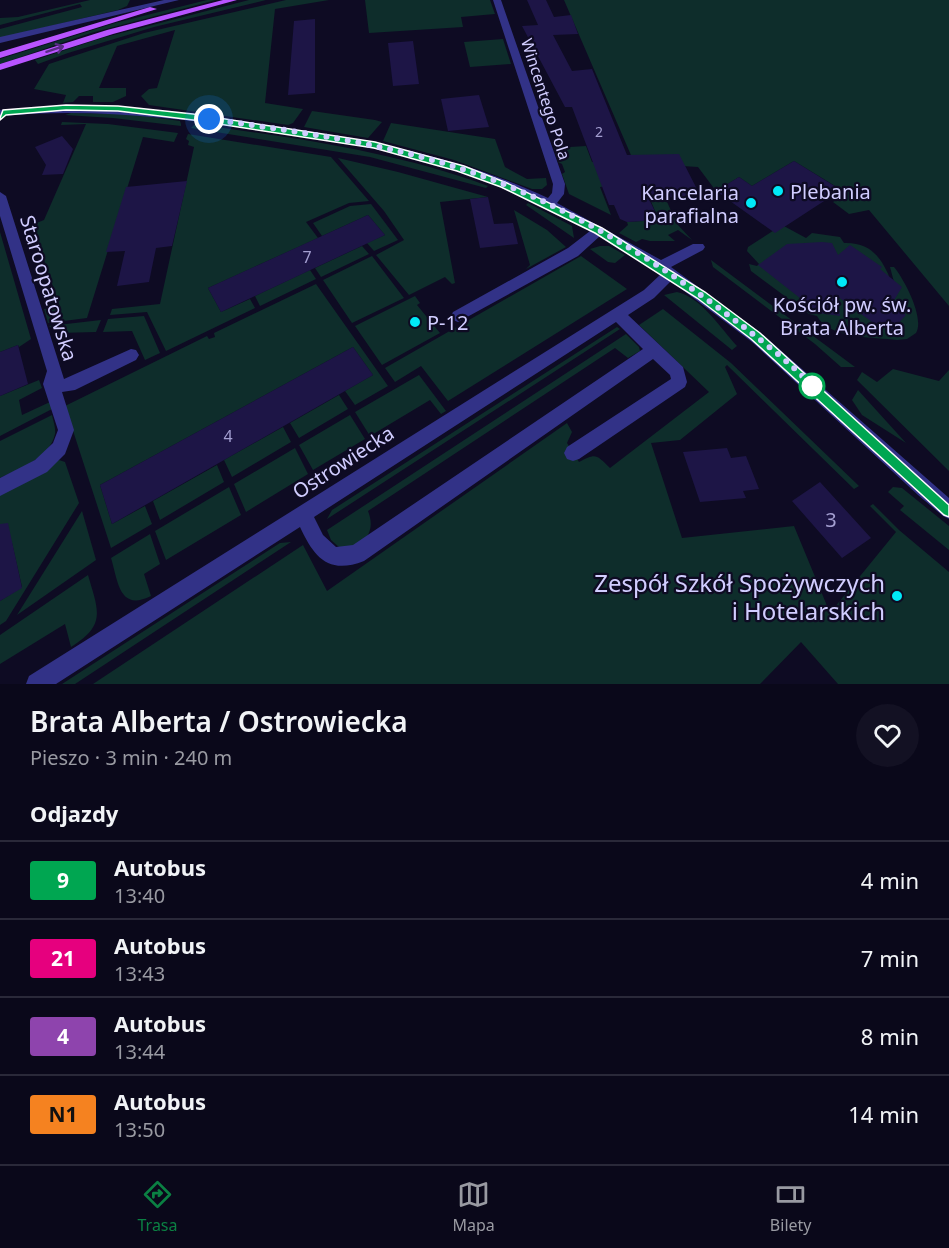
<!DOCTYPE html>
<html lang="pl">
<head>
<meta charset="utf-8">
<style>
  :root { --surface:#0a081a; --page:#131123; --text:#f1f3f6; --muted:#999aa2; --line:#2a2939; --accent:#0b8043 }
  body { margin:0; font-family:"Noto Sans",sans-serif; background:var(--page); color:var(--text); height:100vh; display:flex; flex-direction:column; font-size:22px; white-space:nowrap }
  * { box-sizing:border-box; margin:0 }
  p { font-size:20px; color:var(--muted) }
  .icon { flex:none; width:33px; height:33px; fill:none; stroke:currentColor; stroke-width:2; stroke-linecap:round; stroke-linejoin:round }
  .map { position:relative; height:684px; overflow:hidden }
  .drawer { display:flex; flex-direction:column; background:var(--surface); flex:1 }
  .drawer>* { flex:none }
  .badge { padding:0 12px; border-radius:4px; font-size:21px; line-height:39px }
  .you { position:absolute; width:30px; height:30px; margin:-15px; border:4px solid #fff; border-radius:50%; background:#1a73e8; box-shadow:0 0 0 9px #1a73e833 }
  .map>.badge { position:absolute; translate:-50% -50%; box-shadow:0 0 0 3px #fff }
  h2 { padding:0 30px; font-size:22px; line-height:54px }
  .round { display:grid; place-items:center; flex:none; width:63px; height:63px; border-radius:32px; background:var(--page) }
  .headline { display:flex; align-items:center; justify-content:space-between; height:102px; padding:0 30px }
  h1 { font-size:28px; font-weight:600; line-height:45px }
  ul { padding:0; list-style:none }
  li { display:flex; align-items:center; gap:18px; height:78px; padding:0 30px; border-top:2px solid var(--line) }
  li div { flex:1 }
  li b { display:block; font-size:22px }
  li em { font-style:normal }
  li .badge { min-width:66px; font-weight:700; text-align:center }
  .tab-bar { display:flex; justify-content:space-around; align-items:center; height:84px; border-top:2px solid var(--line); background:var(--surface); font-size:16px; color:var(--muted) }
  .tab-bar a { display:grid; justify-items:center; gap:3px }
  .tab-bar .selected { color:var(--accent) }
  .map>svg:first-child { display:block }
  .green { fill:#0e2d2b }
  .building { fill:#1d1546 }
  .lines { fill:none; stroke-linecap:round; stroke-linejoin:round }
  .minor { fill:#323287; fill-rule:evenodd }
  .major { fill:#b854ff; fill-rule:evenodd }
  .oneway { stroke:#5a2c86 }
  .line { fill:#00a651; stroke:#fff; stroke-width:1.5 }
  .walk { stroke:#d1cdff; stroke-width:6; stroke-dasharray:0 10.8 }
  .poi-dot { fill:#00e9f8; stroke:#0e0b23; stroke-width:2 }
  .stop-dot { fill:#fff; stroke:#00a651; stroke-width:3 }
  .labels { text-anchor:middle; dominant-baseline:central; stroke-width:4.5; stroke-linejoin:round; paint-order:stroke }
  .far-number-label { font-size:14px; fill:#a49fd1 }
  .far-street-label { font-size:16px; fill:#d1cdff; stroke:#0e0b23 }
  .number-label { font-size:16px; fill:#a49fd1 }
  .poi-label { font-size:20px; fill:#d1cdff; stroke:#0e0b23; text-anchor:start }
  .street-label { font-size:20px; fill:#d1cdff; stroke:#0e0b23 }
  .near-number-label { font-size:20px; fill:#a49fd1 }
  .near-poi-label { font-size:24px; fill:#d1cdff; stroke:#0e0b23; text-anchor:end }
</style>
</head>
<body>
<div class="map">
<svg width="949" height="684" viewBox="0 0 949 684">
  <rect width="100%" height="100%" fill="#0e0b23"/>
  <path class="green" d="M90,0H130L127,6L118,10L0,38V29L82,7L80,4L0,25V18L18,17Z
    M207,0H216L91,33L0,64V59L115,23Z
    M249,0H266L154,27L68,53L38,64L35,60L102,38Z
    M286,0H329L275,9L265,103L303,109L293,123L288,125L149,105L141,96L149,89L157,88L175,30L117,46L99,88H126V96L113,102H93V96H79L73,102L63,103L66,95L34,89L49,64L144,33Z
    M365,0H490L495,14L461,17L463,27L369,33Z
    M564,0H949V306L869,210L849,214L833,202L839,198L834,194L840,189L794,161L752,186L739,177L716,191L698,167L650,164L677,224L692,240L678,230L668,235L675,241H650L642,239L636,242L619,233L628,225L627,222L659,220Z
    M503,39L511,64L470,67L464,42Z
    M312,111L375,120L382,122L368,138L304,127Z
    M71,113L129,114L180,121L181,124V126L113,118L65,115Z
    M62,122L108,124L178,133L174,142L143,137L87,318L48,323L44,309L60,307L33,228L34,224L44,220L86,124L61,125Z
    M391,123L495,139L505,167L527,179L546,178L547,185L542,189H532L454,160L383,141Z
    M195,124C295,138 393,151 488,186L486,188L370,157L191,128Z
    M188,134L331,157L369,201L349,203L306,222L318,238L208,288L221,312L250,299L255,308L166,351L147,312L110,315L112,309L160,304L194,147L188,145L189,141L186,139Z
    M586,146L592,162L604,161L625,184L600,187L611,215L569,194L562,174L565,172L562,164L558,162L554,148Z
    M338,158L398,172L488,197L440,202L455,283L452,284L445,277L409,295L376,255L404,240L384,211Z
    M528,203L572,226L574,238L526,205Z
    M371,204L398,240L374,251L367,243L385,235L368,215L322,236L313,223L350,206Z
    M514,210L547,230L566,247L526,269L530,265Z
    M782,225L806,238L812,233L840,237L844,243C871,242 882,258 891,281L894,282L890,267H894C904,279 925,318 916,333L907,339L897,340C874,337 829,339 817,316L809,314L751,271L749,264L757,266L759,264L747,251L748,247Z
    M0,232L31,339L19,347L18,345L0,352Z
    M362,246L369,254L321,277L315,268Z
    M600,246H609L625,255L615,263L608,262L590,249Z
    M372,256L404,298L352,323L323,280Z
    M581,256L627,289L448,401L421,366L395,382L385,368Z
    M711,260L855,367H841L815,344L713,267Z
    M310,270L316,279L260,306L255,296Z
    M316,284L388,386L355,405L345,391L373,375L353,347L100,485L112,524L145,506L152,524L111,548L65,406L207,336L209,339L215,337L214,333Z
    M677,292C701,297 721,329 737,346L732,350L664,295Z
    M415,296L420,303L417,305L440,333L382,365L355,326Z
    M663,309L731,363L859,486L854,489L727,365L725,367L737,394L680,440L651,443L682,538L794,526L830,613L896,532L870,506L873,504L899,530L949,572V684H838L801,642L760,684H93L303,545L327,591L567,423L572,432L567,443L579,462C596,453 596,454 610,468L709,392L639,325Z
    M144,316L160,353L145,360L132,331L103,332L108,319Z
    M101,320L96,332L58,333L49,326Z
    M617,327L620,329L327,519L332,510Z
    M626,334L639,347L640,351L628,358L615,348L368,511C377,533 363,548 340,548L331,540L327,530Z
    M893,369L939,381L949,370V471L857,380L862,372L877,382Z
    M419,375L446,411L441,414L430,400L370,436L355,412Z
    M39,380L42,388L19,400L22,415L50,402L52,409L0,436V396Z
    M858,390L906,443L862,415L852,400Z
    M339,395L348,409L299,438L290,423Z
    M52,415C53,420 56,428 55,434C50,458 20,468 0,478V441Z
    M350,415L365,439L313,470L299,445Z
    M283,427L291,442L232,477L224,460Z
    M295,448L308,474L246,512L234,484Z
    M59,460L65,462L79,503L6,621L0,625V601L22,587L12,543L0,549V491Z
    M217,465L224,482L160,520L153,501Z
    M229,487L241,515L166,560L155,531Z
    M893,487L902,488L949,526V550L900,510L904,506L888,492Z
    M82,511L96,560L17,615Z
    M150,534L160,564L144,574L151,596C119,612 118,581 111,558Z
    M291,542L75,684H62L280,543Z
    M88,575C98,610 107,625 71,647L65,624L0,664V635Z"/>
  <path class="building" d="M527,0H546L554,17L571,15L578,34L553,35L572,71L592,69L627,155L679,154L700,195L649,199L659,220L627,222L620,219L614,205H609L572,107H565L522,26L538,25Z
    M315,19V93L288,95L294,21Z
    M413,41L419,84L393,86L388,43Z
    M479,95L489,127L448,131L441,99Z
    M62,136L73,149L63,174L42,175L46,165L35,147Z
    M794,161L841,190L775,233L716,191L739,177L752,186Z
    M187,181L172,246L156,248L149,282L117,286L125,251L106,252L126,187Z
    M488,197L494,224L513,223L518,244L480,248L470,199Z
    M368,215L385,235L221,312L208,288Z
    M822,242L832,243L838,255L850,245L882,267L880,269L902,287L893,302L903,309L901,312L906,315L891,331L883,326L880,328L837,296L840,316L819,313L758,265L787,244Z
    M18,345L28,384L0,396V352Z
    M353,347L373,375L112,524L100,485Z
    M727,448L731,458L746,456L759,489L743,491L746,498L700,502L683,452Z
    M820,482L871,538L842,558L792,501Z
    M8,523L22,588L0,601V524Z"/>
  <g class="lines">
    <path class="minor" d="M164,0H179L0,43V37Z
      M493,0H501L565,184L564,194L557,203L661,260L693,244H703L705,247L703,250L671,267L762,334L949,498V519L943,516L918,495L752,342L671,281L654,298L628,315L683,367L687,382L685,387L579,459L573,461L567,459L564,453L567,447L671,379L670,375L653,359L364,561C328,575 314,557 300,527L56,684H26L29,676L644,290L661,274L600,236L578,256L458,322L453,320L451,316L453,312L568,248L590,231C547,207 503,187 458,171C392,148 322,139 253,129C169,117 86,108 0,116V110C90,101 178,111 267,125C363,139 459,156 548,198L552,193L553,184ZM616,322L643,349L353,545L336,547L323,535L314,517Z
      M0,192L6,196L64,379L131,349L136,350L139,355L136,360L75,390L62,392L74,430L65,454L47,472L0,496V478L35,460L53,443L58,430L43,384L47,371L0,216Z"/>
    <path class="major" d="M223,0H237L113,34L0,70V64L107,30Z
      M150,7L157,9L0,58V52Z"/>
  </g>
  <defs><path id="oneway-shaft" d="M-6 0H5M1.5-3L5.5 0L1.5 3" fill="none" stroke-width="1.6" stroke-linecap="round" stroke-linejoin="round" transform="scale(1.5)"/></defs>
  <use class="oneway" href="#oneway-shaft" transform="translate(55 49) rotate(-18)"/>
  <path class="line" d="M66,105L118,106L193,114L375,142L464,166L507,183L602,228L705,292L760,333L949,505V517L944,515L751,339L697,298L595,233L501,187L457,171L374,148L193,120L118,111L66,110L6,115L0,120V118L3,110Z"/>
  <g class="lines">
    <path class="walk" d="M209,119C293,131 378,142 459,168C559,200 653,258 736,321C762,341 791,363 812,386"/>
  </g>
  <g class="poi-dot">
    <circle cx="778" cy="191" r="6"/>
    <circle cx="751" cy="203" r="6"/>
    <circle cx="842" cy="282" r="6"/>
    <circle cx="415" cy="322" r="6"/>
    <circle cx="897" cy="596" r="6"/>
  </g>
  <circle class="stop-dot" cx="812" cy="386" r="12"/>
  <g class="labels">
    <g class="far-number-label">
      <text x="599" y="131">2</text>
    </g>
    <g class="far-street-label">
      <text transform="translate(546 99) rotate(72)">Wincentego Pola</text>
    </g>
    <g class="number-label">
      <text x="307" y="257">7</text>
      <text x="228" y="436">4</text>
    </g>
    <g class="poi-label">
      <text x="790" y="191">Plebania</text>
      <text x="739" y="192" text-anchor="end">Kancelaria<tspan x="739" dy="23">parafialna</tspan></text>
      <text x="842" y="304" text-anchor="middle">Kościół pw. św.<tspan x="842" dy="23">Brata Alberta</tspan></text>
      <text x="427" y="322">P-12</text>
    </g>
    <g class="street-label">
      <text transform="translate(49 288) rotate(73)">Staroopatowska</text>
      <text transform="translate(343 462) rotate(-33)">Ostrowiecka</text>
    </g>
    <g class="near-number-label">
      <text x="831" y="519">3</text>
    </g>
    <g class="near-poi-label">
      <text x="885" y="582">Zespół Szkół Spożywczych<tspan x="885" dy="28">i Hotelarskich</tspan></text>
    </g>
  </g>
</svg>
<div class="you" style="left:209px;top:119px"></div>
</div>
<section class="drawer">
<div class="headline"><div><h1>Brata Alberta / Ostrowiecka</h1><p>Pieszo · 3 min · 240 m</p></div><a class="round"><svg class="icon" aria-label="heart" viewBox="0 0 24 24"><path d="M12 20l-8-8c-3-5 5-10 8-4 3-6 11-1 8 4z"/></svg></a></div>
<h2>Odjazdy</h2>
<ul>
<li><span class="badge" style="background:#00a651;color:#fff">9</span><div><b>Autobus</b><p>13:40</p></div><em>4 min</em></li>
<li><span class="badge" style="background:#e6007e;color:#fff">21</span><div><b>Autobus</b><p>13:43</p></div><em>7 min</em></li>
<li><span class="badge" style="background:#8e44ad;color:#fff">4</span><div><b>Autobus</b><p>13:44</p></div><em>8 min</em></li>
<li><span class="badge" style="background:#f58220;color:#111">N1</span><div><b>Autobus</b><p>13:50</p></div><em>14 min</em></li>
</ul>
</section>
<nav class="tab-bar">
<a class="selected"><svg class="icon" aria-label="directions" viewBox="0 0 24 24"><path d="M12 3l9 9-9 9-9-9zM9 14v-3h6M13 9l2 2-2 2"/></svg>Trasa</a>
<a><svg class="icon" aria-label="map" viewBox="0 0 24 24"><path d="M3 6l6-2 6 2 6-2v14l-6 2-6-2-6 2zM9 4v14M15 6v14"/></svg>Mapa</a>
<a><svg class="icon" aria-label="tickets" viewBox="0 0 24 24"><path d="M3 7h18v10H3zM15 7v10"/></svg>Bilety</a>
</nav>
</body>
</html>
